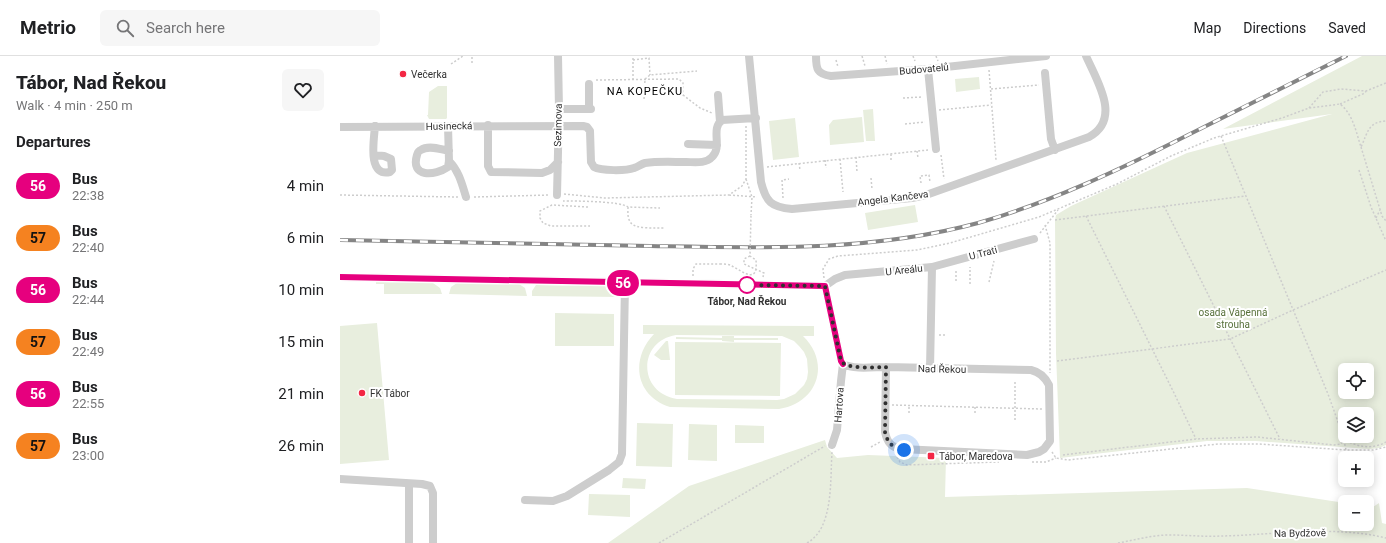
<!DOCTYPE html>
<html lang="en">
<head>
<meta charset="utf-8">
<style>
  :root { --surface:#fff; --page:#f6f6f6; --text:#202124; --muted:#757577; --line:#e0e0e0 }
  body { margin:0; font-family:Roboto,sans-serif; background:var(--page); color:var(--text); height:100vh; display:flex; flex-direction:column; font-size:15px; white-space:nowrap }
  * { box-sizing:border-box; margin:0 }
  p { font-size:13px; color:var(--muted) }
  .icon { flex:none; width:22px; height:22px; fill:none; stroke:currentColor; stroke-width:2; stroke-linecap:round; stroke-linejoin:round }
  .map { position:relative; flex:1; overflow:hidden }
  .details { display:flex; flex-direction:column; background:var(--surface); width:340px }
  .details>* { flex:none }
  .badge { padding:0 8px; border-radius:13px; font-size:14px; line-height:26px }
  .buttons { position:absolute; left:998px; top:307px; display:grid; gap:8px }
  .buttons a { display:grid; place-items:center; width:36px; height:36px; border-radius:6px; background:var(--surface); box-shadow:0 2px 10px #0003; font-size:20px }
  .you { position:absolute; width:20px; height:20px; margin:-10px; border:3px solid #fff; border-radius:50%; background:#1a73e8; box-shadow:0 0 0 6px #1a73e833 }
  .map>.badge { position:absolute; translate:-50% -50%; box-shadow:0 0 0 2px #fff }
  h2 { padding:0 16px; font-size:15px; line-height:36px }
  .round { display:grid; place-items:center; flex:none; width:42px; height:42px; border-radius:6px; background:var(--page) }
  .overview { display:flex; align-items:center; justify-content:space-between; height:68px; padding:0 16px }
  h1 { font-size:19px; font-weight:800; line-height:30px }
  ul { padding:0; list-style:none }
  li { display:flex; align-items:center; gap:12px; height:52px; padding:0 16px }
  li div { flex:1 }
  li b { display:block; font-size:15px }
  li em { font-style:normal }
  li .badge { min-width:44px; font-weight:700; text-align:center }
  header { display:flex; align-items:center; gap:24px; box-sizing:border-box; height:56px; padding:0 20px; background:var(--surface); border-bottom:1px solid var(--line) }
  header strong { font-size:19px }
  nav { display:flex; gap:22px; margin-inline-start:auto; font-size:14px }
  .search { width:280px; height:36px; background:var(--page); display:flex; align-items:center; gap:10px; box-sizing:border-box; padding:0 14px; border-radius:6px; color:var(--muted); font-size:15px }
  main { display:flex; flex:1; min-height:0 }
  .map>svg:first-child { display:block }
  .green { fill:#e8eede; fill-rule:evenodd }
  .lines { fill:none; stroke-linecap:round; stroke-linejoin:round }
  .path { stroke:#cdcdcd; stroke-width:1.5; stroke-dasharray:2 2; stroke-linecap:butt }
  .minor { stroke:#cdcdcd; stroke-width:8 }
  .rail-casing { stroke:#858585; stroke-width:4 }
  .rail { stroke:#fff; stroke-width:2.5; stroke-dasharray:8; stroke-linecap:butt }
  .path-bridge { stroke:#cdcdcd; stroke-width:1.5; stroke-dasharray:2 2; stroke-linecap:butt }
  .line-casing { stroke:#fff; stroke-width:9 }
  .line { stroke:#e6007e; stroke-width:6 }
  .walk { stroke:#303030; stroke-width:4; stroke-dasharray:0 7.2 }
  .poi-dot { fill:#f32744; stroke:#fff; stroke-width:1.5 }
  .stop-dot { fill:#fff; stroke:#e6007e; stroke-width:2 }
  .labels { text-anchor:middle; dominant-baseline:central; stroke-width:4; stroke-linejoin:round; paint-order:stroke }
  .street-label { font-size:10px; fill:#303030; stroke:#fff }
  .poi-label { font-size:10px; fill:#303030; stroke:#fff; text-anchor:start }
  .stop-label { font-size:10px; font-weight:bold; fill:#303030; stroke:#fff }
  .park-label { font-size:10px; fill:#57703a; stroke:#fff }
  .neighbourhood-label { font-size:11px; letter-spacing:1px; fill:#000; stroke:#fff }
</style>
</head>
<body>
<header>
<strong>Metrio</strong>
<div class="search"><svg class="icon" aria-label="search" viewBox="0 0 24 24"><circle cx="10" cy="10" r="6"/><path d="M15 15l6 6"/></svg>Search here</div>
<nav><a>Map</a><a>Directions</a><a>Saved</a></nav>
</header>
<main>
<section class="details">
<div class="overview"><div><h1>Tábor, Nad Řekou</h1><p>Walk · 4 min · 250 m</p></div><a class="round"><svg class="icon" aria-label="heart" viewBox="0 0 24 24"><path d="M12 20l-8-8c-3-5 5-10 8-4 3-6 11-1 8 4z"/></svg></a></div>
<h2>Departures</h2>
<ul>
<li><span class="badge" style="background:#e6007e;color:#fff">56</span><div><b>Bus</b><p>22:38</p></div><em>4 min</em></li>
<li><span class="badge" style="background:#f58220;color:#111">57</span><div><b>Bus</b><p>22:40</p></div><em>6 min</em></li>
<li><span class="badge" style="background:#e6007e;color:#fff">56</span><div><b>Bus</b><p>22:44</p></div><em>10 min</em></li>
<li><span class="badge" style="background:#f58220;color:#111">57</span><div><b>Bus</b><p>22:49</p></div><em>15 min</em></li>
<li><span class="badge" style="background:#e6007e;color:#fff">56</span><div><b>Bus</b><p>22:55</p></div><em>21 min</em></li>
<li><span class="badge" style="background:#f58220;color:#111">57</span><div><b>Bus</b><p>23:00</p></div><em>26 min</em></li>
</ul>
</section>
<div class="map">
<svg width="1046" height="487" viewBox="0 0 1046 487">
  <rect width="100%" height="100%" fill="#fff"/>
  <path class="green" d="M1022,0H1046V389L1039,392L1029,393L916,385H867L720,402L716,297L715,164L716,159L731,150L847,97L992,58L883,73ZM1005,314H1027V336H1005ZM1005,358H1027V380H1005Z
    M639,21L640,33L616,36L615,23Z
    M98,30H107V62L106,63H89L87,59H88L89,36Z
    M533,53L535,85H526L523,54Z
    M522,61L524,86L490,89L489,69L493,64Z
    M455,62L459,101L433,104L429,65Z
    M575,149L578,166L528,174L525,157Z
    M36,225L93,227L100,232L102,238H44V228H36Z
    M117,227L179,228L185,232L187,240L109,238L111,231Z
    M196,229L269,230C276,231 280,234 281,241L192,240V235Z
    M215,257L274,258V290H215Z
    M37,267L49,404L0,408V270Z
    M303,269L474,270V280H463C491,307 478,347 439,353L330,351C295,340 290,303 314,278H303ZM336,279L442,280L454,285L459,290L464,296L467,303L468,316L467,323L464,329L455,338L444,343L437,344L337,343C297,336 298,285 336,279Z
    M382,280H394V282H438V284H394V286L382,285V284L336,283V281L382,282Z
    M326,285H328L330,304H321L314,299Z
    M335,286L441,287L440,340L335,339Z
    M297,367L333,368L332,411L296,410Z
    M349,368L377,369V405L348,404Z
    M395,369L424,370V387H395Z
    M485,384L487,391L497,402L528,399L606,402L605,441L907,432L1005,447V468H1027V450L1033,451L1039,447L1042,467L1046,468V487H268L349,430Z
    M283,422L306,423L305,433L282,432Z
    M249,438L290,439V461L248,459Z"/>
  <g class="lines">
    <path class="path" d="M522,0L525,10
      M545,0L547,8
      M573,0L575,5
      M596,0L598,5
      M293,4L309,2L310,19
      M496,4L498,11
      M132,7V0
      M111,8L123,0
      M649,14L656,104
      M256,24L339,23L343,27V40
      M293,24V0
      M651,33L699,29
      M343,39L360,52L372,57
      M563,42L582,41
      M304,43L305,23L310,19L357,15
      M1000,48L1025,37L1026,35
      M969,52L983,36L1001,33L1026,35L1046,27
      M599,54L651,49
      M565,68L585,66
      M881,80L988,338L1003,380L1006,394
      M1021,91L1042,160L1046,165
      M577,95L578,102
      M551,98V105
      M601,99L604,123
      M516,101L517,116H518
      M500,103L503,136
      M485,104L486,112
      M459,107L460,114
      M427,111L588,94
      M1019,114L1031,151L1046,185
      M531,122L532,133
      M406,123L412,141L411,159
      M581,127L580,120L589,119L590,126
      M224,138L265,142L389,139L402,130L406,123V70
      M0,139L118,141
      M389,139L417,141
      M134,141L210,139
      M443,142L442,124L449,123
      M223,145C235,145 280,145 288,151L320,152
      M824,150L940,383
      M248,151L212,149L200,155V162L203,167L211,170H250
      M288,151C288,156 287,162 291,167C295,173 316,172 325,172
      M746,160L834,337L856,383
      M1036,162L1040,154
      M715,164L905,140
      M705,169L710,187V317
      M700,177L718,154
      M410,200L404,203V208L424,217L423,221
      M616,215V227
      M353,220V213L356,208H380
      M484,222L483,213L489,203L498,200L577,194L610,187L699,161L777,128L831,100L874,82L942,62L969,52L1000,48C1013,58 1016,76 1021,91C1028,76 1028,66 1046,65
      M649,226L654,205
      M630,228V211
      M599,279H606
      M717,305L890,283L953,254L1046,214
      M675,326V352
      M552,349L702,353
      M569,357V350
      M635,357V351
      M675,364V352
      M531,391L540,386
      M712,396L716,402L728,404L878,388H919L1006,394H1033L1046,391
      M723,399L856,383L917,381L994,389L1001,388L1004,383C1016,391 1032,394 1046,386
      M557,401L560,406L567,409L659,406
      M692,406H706L716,402
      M319,487L485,390
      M467,487C494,472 490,424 492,396
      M778,487C795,484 812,479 830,479C847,479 864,481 881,480C935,479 993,469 1046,482"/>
    <path class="minor" d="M409,0L421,126C426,146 431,151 452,153L572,142L586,139L749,81C782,63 757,25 746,0
      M476,0C476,13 477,18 491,20L588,13L706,0
      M588,13L596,93
      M705,17L711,83L715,94
      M249,28V53
      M378,39L380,66
      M219,53H251
      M148,69V110L151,116L202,117L210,114L218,106
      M108,70L109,105L108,111C95,120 70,122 77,99C78,96 78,95 81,94C88,89 101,93 109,95
      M0,71L243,70L247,71L250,75L251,106L254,111C261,115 286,115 294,112C298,111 301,108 305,107C318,105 333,106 346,106C354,106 366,108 372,101C383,91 370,73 382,64L416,62
      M348,88L377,89
      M34,99L44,100L51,103L52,114L50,116C27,121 34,84 35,70
      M109,105C119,115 122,128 126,141
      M217,139L219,53L218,0
      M0,221L485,230
      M485,230L495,223L505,219L592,211L694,183
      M485,230L501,305L503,308
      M503,308C515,314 533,311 546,311C594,312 642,313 691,314C700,316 705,321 709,329L710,385L704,393L699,396L687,399L561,393C551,391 547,386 545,376L546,311
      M590,313L592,211
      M492,389L497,374L501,325L503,308
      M0,423L82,428L90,430L93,437V487
      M185,444L213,445L227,440L269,414L279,406L282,398L285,227
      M69,487V428"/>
    <defs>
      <path id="rail" d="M0,184C103,186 207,188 310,190C420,192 531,196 638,167C711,146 779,114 846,80C900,53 953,26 1006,0"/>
    </defs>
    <use href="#rail" class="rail-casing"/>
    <use href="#rail" class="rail"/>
    <path class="path-bridge" d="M380,208C384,208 389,208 392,210C405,217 418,228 416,204L410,200L411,159"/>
  </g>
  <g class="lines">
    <defs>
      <path id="line" d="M0,221L485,230L501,305L503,308"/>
    </defs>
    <use href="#line" class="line-casing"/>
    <use href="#line" class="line"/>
    <path class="walk" d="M407,229L485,230L501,305C507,314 535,311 546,311L545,376C547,386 553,393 564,394"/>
  </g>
  <g class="poi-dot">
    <circle cx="63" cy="18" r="4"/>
    <circle cx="22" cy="337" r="4"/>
    <rect x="587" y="396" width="8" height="8" rx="2"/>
  </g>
  <circle class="stop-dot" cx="407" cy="229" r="8"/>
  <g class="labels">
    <g class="street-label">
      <text transform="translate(584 13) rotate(-5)">Budovatelů</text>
      <text transform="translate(218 69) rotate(-89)">Sezimova</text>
      <text transform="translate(109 70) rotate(-1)">Husinecká</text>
      <text transform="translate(553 142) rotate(-7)">Angela Kančeva</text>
      <text transform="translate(643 197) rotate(-15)">U Trati</text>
      <text transform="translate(564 214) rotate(-6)">U Areálu</text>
      <text transform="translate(602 313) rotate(1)">Nad Řekou</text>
      <text transform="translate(499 349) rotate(-86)">Hartova</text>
      <text transform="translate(960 477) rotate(-1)">Na Bydžově</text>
    </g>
    <g class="poi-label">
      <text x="71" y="18">Večerka</text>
      <text x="30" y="337">FK Tábor</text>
      <text x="599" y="400">Tábor, Maredova</text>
    </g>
    <g class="stop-label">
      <text x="407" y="245">Tábor, Nad Řekou</text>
    </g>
    <g class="park-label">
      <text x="893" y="256">osada Vápenná<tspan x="893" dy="12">strouha</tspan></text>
    </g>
    <g class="neighbourhood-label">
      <text x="305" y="35">NA KOPEČKU</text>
    </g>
  </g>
</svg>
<div class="buttons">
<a><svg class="icon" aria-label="locate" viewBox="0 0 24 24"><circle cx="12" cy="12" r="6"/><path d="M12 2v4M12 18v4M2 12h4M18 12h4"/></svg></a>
<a><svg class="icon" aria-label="layers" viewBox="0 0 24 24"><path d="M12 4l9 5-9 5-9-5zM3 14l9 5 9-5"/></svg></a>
<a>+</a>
<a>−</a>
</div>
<div class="you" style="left:564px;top:394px"></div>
<b class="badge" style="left:283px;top:227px;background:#e6007e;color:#fff">56</b>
</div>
</main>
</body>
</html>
